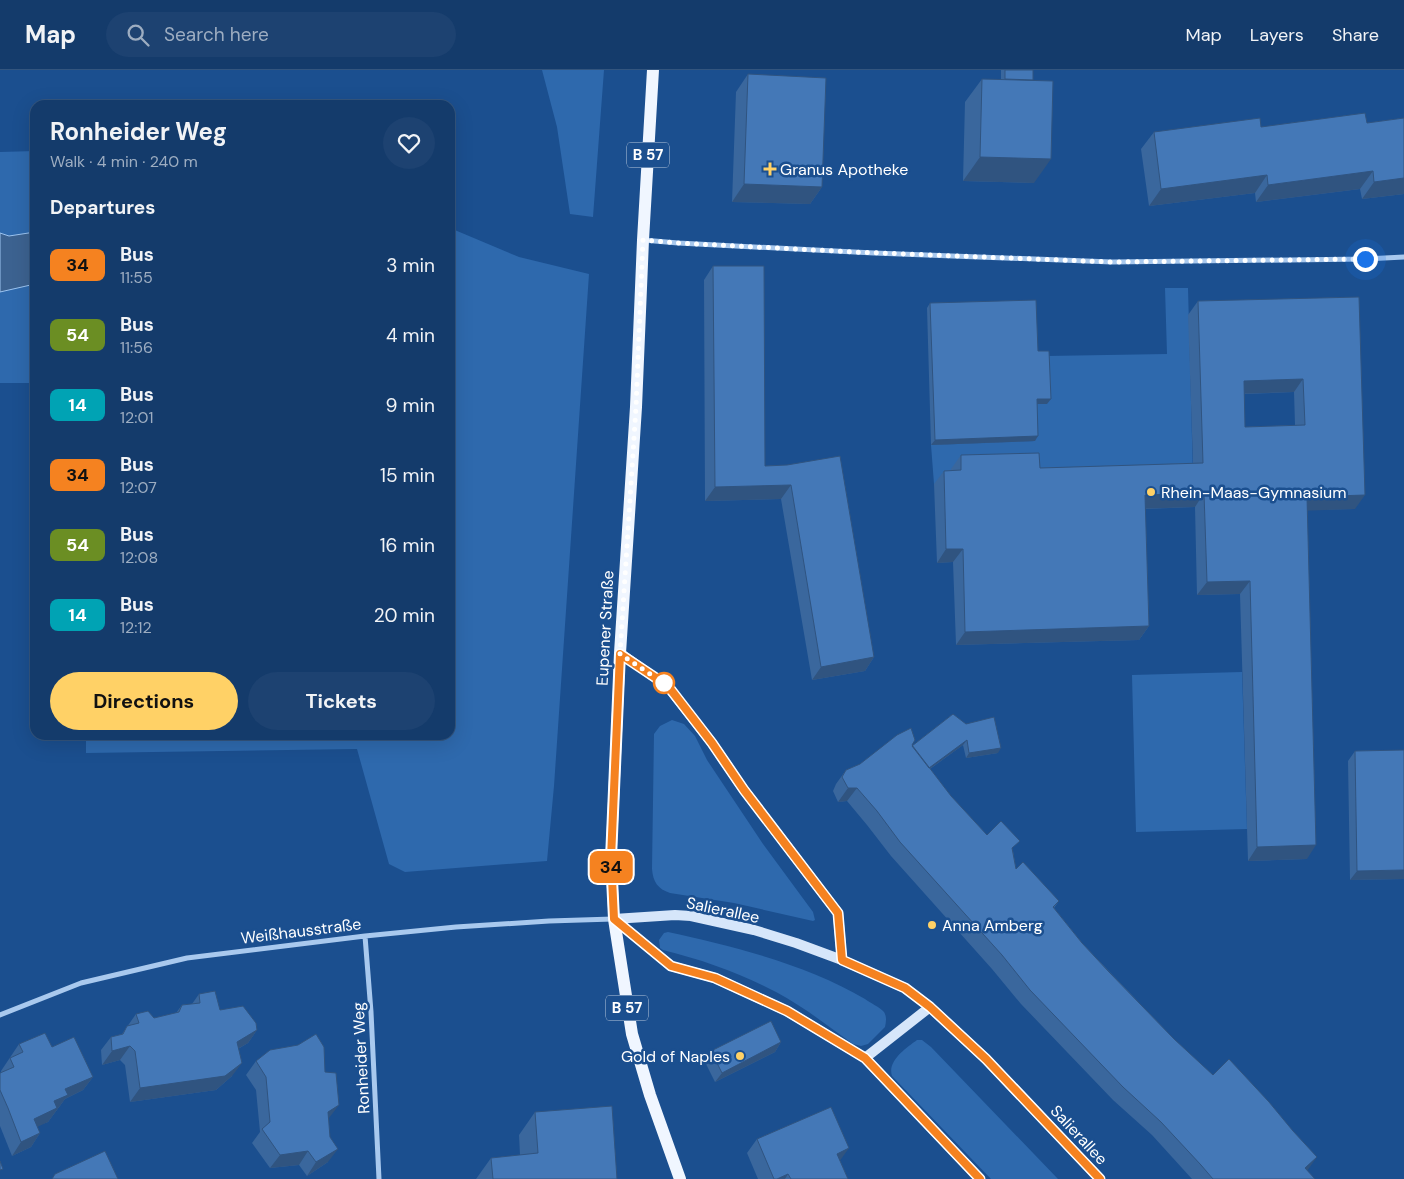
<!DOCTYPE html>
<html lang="en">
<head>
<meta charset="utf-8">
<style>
  :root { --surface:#143b6b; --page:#1d4271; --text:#f1f3f6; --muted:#9dadc1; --line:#33557e; --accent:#ffd166 }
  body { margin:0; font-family:"DM Sans",sans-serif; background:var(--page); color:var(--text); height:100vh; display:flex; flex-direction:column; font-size:19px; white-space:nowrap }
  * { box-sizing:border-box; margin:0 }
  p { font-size:16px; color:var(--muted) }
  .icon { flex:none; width:28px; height:28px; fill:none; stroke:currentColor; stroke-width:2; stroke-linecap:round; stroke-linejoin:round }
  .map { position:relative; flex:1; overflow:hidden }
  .details { position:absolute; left:30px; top:30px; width:425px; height:640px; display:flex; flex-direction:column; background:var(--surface); border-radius:15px; box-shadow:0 5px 20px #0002,0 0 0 1px var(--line) }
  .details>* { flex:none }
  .badge { padding:0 10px; border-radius:8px; font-size:18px; line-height:32px }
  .you { position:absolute; width:25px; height:25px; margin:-12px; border:4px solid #fff; border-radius:50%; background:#1a73e8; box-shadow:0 0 0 8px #1a73e833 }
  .map>.badge { position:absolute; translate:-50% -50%; box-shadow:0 0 0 2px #fff }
  h2 { padding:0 20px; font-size:19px; line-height:45px }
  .round { display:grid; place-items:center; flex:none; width:52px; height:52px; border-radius:26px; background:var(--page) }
  .head { display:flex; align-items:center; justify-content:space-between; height:85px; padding:0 20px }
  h1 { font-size:24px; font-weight:700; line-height:38px }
  .primary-button { display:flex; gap:10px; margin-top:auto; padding:10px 20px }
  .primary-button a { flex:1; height:58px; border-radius:30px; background:var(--accent); color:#111; font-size:20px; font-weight:700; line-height:58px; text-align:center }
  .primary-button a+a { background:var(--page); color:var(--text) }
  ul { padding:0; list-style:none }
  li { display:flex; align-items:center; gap:15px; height:70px; padding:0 20px }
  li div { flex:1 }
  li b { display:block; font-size:19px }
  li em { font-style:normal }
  li .badge { min-width:55px; font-weight:700; text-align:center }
  header { display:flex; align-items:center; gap:30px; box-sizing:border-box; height:70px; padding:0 25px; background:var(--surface); border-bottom:1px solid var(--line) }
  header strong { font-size:24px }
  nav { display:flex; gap:28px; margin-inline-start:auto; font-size:18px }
  .search { width:350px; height:45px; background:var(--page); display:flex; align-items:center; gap:12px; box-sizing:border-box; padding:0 18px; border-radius:28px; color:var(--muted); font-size:19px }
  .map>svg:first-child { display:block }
  .green { fill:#2e69ad }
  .water { fill:#3c6290; stroke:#9cc4f0 }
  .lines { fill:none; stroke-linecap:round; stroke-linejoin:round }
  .street { stroke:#a9c9ee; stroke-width:5 }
  .secondary { stroke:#d6e6fa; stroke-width:10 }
  .primary { stroke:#f0f6ff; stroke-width:12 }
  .wall { fill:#3a679d; fill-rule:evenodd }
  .shaded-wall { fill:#305480 }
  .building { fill:#4478b7; stroke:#305480; fill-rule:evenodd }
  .line-casing { stroke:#fff; stroke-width:11 }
  .line { stroke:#f58220; stroke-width:8 }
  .walk { stroke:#fff; stroke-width:5; stroke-dasharray:0 9 }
  .poi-dot { fill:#ffd166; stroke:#1b4f8f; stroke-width:2 }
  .stop-dot { fill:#fff; stroke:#f58220; stroke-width:2.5 }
  .labels { text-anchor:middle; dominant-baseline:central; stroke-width:5; stroke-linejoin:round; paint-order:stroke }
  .shield { fill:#1b4f8f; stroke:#bbcadd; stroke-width:1 }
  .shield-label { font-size:15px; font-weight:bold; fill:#fff }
  .poi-label { font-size:16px; fill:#fff; stroke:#1b4f8f; text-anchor:start }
  .street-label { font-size:16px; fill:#fff; stroke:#1b4f8f }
</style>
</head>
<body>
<header>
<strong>Map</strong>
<div class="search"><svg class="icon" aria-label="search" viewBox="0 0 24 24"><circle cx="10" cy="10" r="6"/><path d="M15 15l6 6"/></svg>Search here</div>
<nav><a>Map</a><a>Layers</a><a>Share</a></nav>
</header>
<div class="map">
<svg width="1404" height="1109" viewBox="0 0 1404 1109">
  <rect width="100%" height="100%" fill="#1b4f8f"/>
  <path class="green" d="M542,0H604L593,147L570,144L557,57Z
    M35,81V313H0V82Z
    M450,158L519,187L589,204L554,716L547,791L405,802L389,794L357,679L86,683V665H450Z
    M1165,218H1188L1193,407L934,414L931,375L1034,371L1033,334L1047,333L1046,286L1167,284Z
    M1242,602L1247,759L1136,762L1132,605Z
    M672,650L684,654L695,666L707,690L763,774L813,842L815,850L813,851L734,833L670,823C658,819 653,812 652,799L654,664L660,656Z
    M668,862C733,876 808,895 865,929C870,933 880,937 884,942C887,947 886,952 885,957L868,974L861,976L853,974C828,956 804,937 776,922C740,903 703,890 663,880L660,878L659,870L664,863Z
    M917,970H922L931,977L1058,1109H991L892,1006C887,991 906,978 917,970Z"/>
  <path class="water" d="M35,162V214L0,222V163L9,166Z"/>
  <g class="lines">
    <path class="street" d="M643,170L678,173L874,183L1112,192L1365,189L1404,187
      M365,866L371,942L379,1109
      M0,945L81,913L187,888L365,866L456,857L549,851L613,849"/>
    <path class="secondary" d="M620,583L668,617L712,673L744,720L838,843L842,890
      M614,849L675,845L691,846L754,860L796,873L842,890L905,918L930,937L986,989L1100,1109
      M614,849L671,896L715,908L787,941L865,988L980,1109
      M865,988L930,937"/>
    <path class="primary" d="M653,0L643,170L636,337L620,583L611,788L614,849L632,964L650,1025L680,1109"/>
  </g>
  <path class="wall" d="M1001,0H1033L1034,113L963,111L965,32L982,9H1001Z
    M748,4L822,117L810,134L732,132L736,22Z
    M1404,48V124L1362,129L1360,119L1256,132L1255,123L1149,136L1141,79L1154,62L1367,53Z
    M713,196L765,396L787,395L874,587L865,601L812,610L781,429L705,431L704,210Z
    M1359,227L1355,439L1307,440V789L1248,791L1240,524L1197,525L1195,437L1145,439L1149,556L1139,570L956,575L953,492L937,493L934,414L944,401H951V399L961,385L1040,398L1193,393L1188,245L1198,231ZM1294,322L1295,355L1245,357L1244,324Z
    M930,233L1047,334H1037L1035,371L931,375L927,238Z
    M953,644L998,683L966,688L963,675L930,699L951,726L987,765L1013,781L1016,799L1059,831L1054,838L1082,873L1174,969L1307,1101L1315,1109H1192L1152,1065L1113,1030L1021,934L992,899L891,786L867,755L847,731L838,732L833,721L836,714L846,700L912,675V676Z
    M1404,680V809L1350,810L1348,691L1355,681Z
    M199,924L220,940L257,960L248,973L238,979L232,1006L216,1020L130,1032L125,995L120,990L102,995L101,980L111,967L122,964L136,944L154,948L176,943L182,935L192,934Z
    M781,972L775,982L715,1012L704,990L711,981Z
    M19,974L52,977L93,1007L83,1020L65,1029L48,1052L37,1056L40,1063L31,1077L12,1086L0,1056V1003H1V1001Z
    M256,991L329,1048L328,1092L307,1106L299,1095L270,1098L252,1073L260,1062L256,1020L246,1005Z
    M535,1042L617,1109H476L491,1088L520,1085L519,1065Z
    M757,1069L840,1091L848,1109H758L747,1083Z"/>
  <path class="shaded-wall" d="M980,87L1051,89L1034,113L963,111Z
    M1373,101L1360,119L1256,132L1268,115Z
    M1267,105L1255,123L1149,136L1161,119Z
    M1404,108V124L1362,129L1374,112Z
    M744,114L822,117L810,134L732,132Z
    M1303,309L1294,322L1234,324L1244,311Z
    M1037,329H1051L1047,334H1033Z
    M1038,366L1035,371L931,375L935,370Z
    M791,415L781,429L705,431L715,417Z
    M1204,423L1195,437L1135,439L1145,425Z
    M1365,425L1355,439L1297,441L1307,427Z
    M946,479H963L953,492L937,493Z
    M1250,511L1240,524L1197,525L1207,512Z
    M1149,556L1139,570L956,575L965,562Z
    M874,587L865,601L812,610L821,597Z
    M967,670L963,675L917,708L920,704Z
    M1001,678L998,683L966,688L969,683Z
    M848,718H857L847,731L838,732Z
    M1316,775L1307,789L1248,791L1257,777Z
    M1404,800V809L1350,810L1357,801Z
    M257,960L248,973L227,985L237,972Z
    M781,972L775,982L715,1012L722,1003Z
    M130,976L120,990L102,995L112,981Z
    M242,993L232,1006L216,1020L130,1032L140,1018Z
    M93,1007L83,1020L65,1029L48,1052L24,1063L34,1049L54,1031L65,1019Z
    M339,1035L329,1048L328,1042Z
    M40,1063L31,1077L12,1086L21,1072Z
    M849,1078L839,1092L837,1084Z
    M338,1079L328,1092L307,1106L316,1092Z
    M308,1081L299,1095L270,1098L280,1085Z
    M1317,1087L1307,1101L1305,1098Z
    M788,1104L785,1109H777Z"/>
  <path class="building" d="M1005,0H1033V10L1005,9Z
    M748,4L826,8L822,117L744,114Z
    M982,9L1053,11L1051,89L980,87Z
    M1365,43L1367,53L1404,48V108L1374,112L1373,101L1268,115L1267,105L1161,119L1154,62L1260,48L1261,57Z
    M713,196H764L765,396L787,395L840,386L874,587L821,597L791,415L715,417Z
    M1359,227L1365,425L1307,427L1316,775L1257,777L1250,511L1207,512L1204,423L1145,425L1149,556L965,562L963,479H946L944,401L961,400V385L1039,383L1040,398L1203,393L1198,231ZM1303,309L1305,355L1245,357L1244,311Z
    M1036,230L1038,281H1049L1051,329H1037L1038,366L935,370L930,233Z
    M953,644L966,654L994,647L1001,678L969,683L967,670L929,698L912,676Z
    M911,658L915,670L912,675L951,726L987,765L1001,751L1020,771L1012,778L1016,799L1023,792L1059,831L1053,837L1082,873L1109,902L1174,969L1213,1005L1229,989L1269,1032L1293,1061L1317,1087L1305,1098L1315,1109H1213L1201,1095L1161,1052L1123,1017L1030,920L1002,885L900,772L877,741L857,718H848L842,707L846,700L860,694L897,665Z
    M1404,680V800L1357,801L1355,681Z
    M215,921L220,940L243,936L256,953L257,960L237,972L242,993L225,1006L140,1018L135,981L130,976L112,981L111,967L123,964L127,956L139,953L136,944L148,941L154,948L179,942L182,935L200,933L199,924Z
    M771,951L781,972L722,1003L711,981Z
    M45,963L52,977L74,967L93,1007L65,1019L68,1025L54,1031L57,1038L34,1049L40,1063L21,1072L8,1038L0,1020V1003L14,997L10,988L23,982L19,974Z
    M316,964L324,977L325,1002L336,1003L339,1035L328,1042L330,1067L338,1079L316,1092L308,1081L280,1085L262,1059L270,1052L266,1007L256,991L270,980L298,975Z
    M612,1036L617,1109H493L491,1088L538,1083L535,1042Z
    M831,1037L849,1078L837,1084L848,1109H791L788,1104L777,1109H774L757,1069Z
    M105,1081L118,1109H52L55,1104Z
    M0,1091L3,1099L0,1100Z"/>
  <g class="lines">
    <defs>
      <path id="line" d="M980,1109L865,988L787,941L715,908L671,896L614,849L611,788L620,584L668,616L712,673L744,720L838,843L842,890L905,918L930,937L986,989L1100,1109"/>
    </defs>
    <use href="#line" class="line-casing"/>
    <use href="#line" class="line"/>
    <path class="walk" d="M664,613L668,616L620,584L636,337L643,170L678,173L855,182L1112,192L1365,189"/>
  </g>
  <g class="poi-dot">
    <path d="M767.5 91.5h5v5h5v5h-5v5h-5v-5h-5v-5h5z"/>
    <circle cx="1151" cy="422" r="5"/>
    <circle cx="932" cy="855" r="5"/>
    <circle cx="740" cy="986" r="5"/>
  </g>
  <circle class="stop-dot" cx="664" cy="613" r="10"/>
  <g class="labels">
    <g class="shield">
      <rect x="627" y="72.5" width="42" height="25" rx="4"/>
      <rect x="606" y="925.5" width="42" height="25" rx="4"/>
    </g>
    <g class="shield-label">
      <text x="648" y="85">B 57</text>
      <text x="627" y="938">B 57</text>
    </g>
    <g class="poi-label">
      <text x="780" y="99">Granus Apotheke</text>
      <text x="1161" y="422">Rhein-Maas-Gymnasium</text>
      <text x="942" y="855">Anna Amberg</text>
      <text x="730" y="986" text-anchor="end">Gold of Naples</text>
    </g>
    <g class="street-label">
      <text transform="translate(605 558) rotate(-87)">Eupener Straße</text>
      <text transform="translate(723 840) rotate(12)">Salierallee</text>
      <text transform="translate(301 861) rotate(-7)">Weißhausstraße</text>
      <text transform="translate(361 988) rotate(-93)">Ronheider Weg</text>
      <text transform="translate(1079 1065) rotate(47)">Salierallee</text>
    </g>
  </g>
</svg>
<div class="you" style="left:1365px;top:189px"></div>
<b class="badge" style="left:611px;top:797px;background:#f58220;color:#111">34</b>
<section class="details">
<div class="head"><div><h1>Ronheider Weg</h1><p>Walk · 4 min · 240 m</p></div><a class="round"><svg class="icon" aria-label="heart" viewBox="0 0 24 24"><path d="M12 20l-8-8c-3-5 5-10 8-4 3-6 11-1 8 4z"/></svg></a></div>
<h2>Departures</h2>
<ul>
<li><span class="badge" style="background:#f58220;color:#111">34</span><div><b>Bus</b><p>11:55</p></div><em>3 min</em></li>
<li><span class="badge" style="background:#6b8e23;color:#fff">54</span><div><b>Bus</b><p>11:56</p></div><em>4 min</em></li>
<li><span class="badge" style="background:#00a3b4;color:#fff">14</span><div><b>Bus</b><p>12:01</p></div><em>9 min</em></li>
<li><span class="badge" style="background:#f58220;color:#111">34</span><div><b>Bus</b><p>12:07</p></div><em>15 min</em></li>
<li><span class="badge" style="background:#6b8e23;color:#fff">54</span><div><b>Bus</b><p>12:08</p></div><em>16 min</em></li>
<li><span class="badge" style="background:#00a3b4;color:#fff">14</span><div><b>Bus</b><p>12:12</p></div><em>20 min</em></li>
</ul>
<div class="primary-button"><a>Directions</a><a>Tickets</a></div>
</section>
</div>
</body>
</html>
